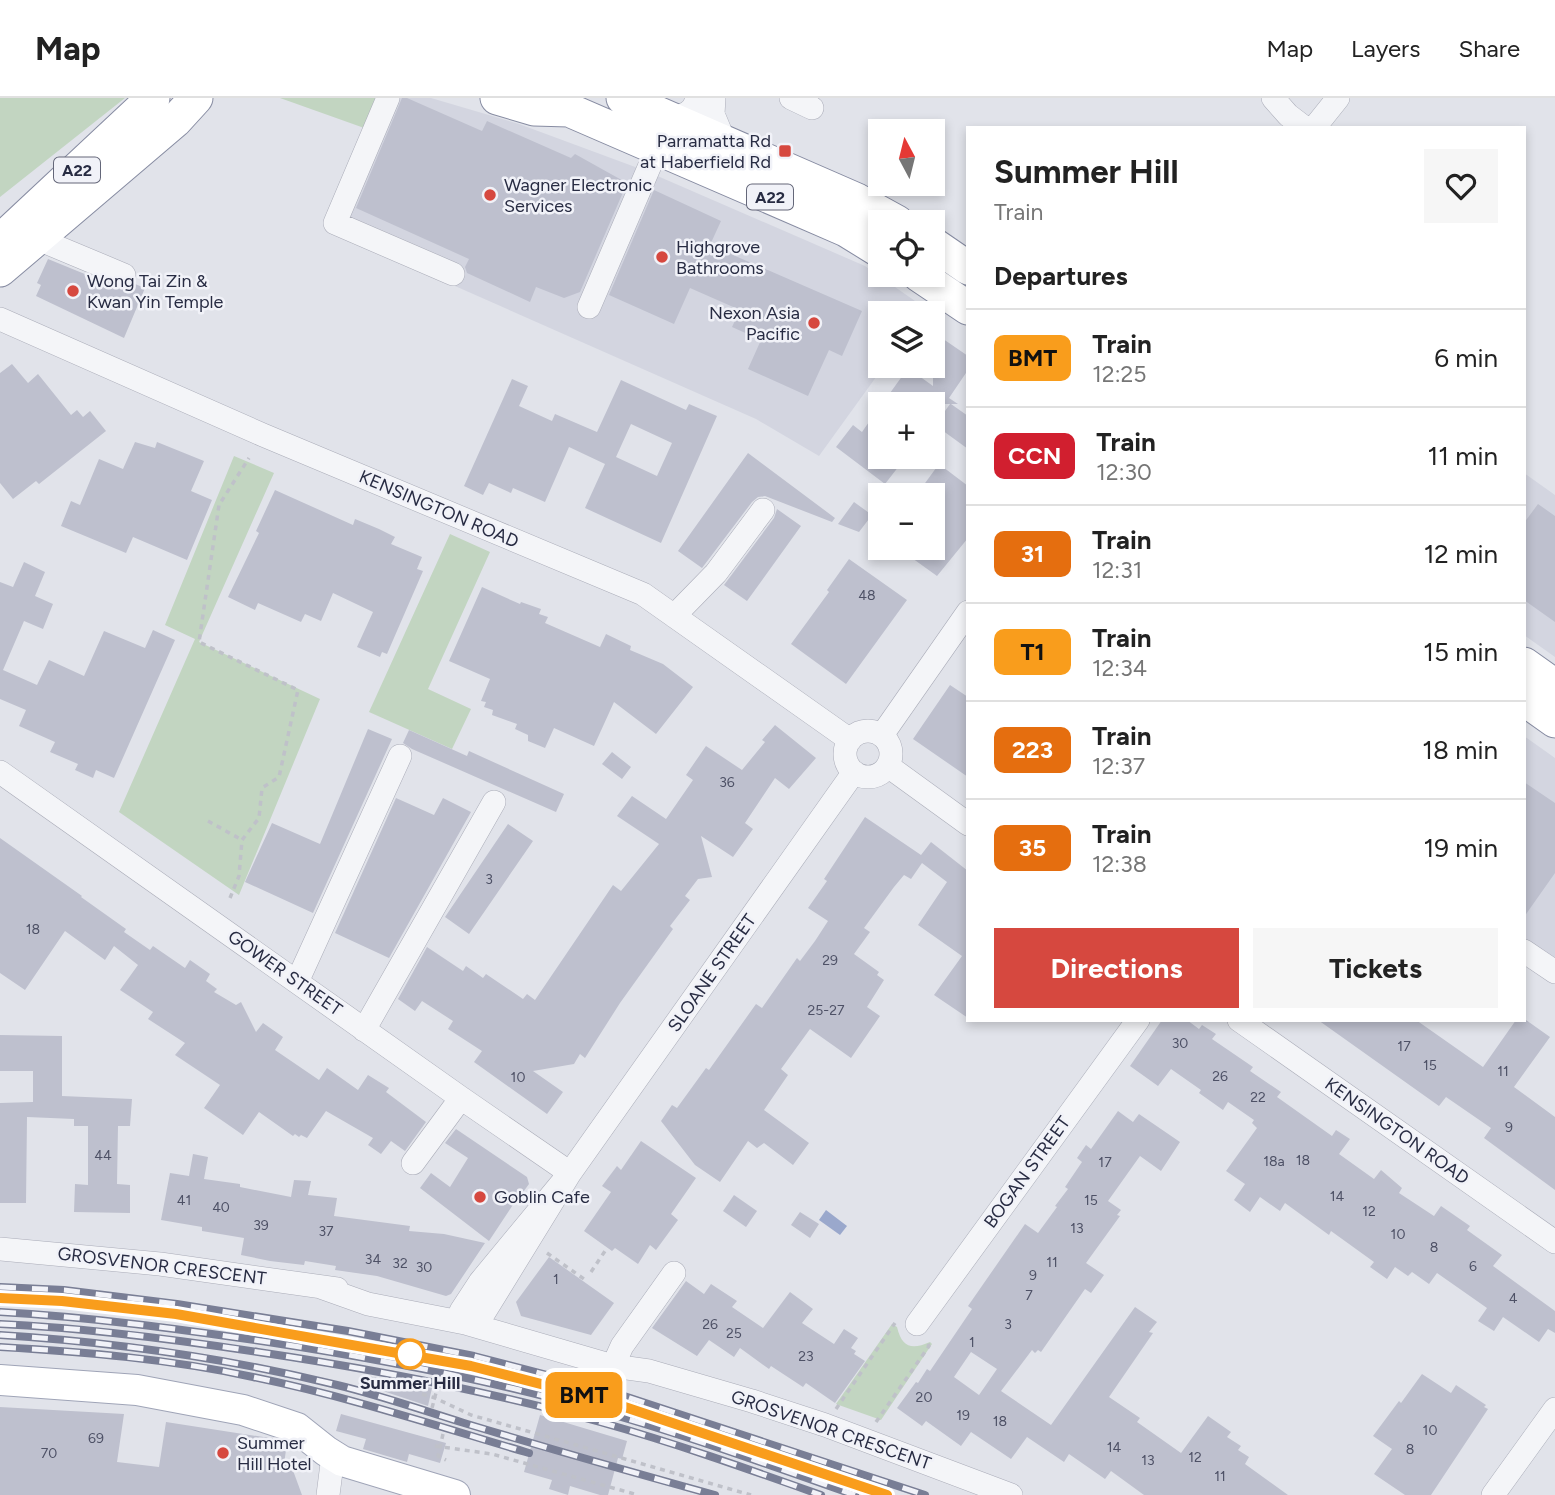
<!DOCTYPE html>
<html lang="en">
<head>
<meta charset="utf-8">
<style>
  :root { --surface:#fff; --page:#f6f6f6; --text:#222; --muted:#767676; --line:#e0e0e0; --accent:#d6483f }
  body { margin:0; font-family:Figtree,sans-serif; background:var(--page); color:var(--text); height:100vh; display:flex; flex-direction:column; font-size:26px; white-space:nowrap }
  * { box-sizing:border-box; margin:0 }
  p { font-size:23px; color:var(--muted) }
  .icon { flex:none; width:38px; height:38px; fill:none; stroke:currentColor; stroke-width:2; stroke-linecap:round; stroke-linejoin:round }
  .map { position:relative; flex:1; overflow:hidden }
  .panel { position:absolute; left:966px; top:28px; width:560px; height:896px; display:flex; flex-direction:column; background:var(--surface); border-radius:0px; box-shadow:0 4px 10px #0003 }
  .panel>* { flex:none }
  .badge { padding:0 14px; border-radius:10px; font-size:24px; line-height:46px }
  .needle { width:46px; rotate:353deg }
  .controls { position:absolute; left:868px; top:21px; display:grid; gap:14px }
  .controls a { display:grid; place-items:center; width:77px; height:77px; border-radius:0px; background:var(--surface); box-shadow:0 4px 10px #0003; font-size:35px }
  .map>.badge { position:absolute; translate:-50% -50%; box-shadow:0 0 0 4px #fff }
  h2 { padding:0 28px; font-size:26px; line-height:63px }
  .round { display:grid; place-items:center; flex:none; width:74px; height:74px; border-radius:0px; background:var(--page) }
  .head { display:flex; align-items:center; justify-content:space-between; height:119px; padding:0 28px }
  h1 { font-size:33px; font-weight:700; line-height:52px }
  .primary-button { display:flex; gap:14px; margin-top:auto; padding:14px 28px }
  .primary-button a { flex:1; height:80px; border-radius:0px; background:var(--accent); color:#fff; font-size:28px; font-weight:700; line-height:80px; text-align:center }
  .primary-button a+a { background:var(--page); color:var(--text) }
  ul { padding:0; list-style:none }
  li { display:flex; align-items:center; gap:21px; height:98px; padding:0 28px; border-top:2px solid var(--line) }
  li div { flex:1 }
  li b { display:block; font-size:26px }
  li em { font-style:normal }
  li .badge { min-width:77px; font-weight:700; text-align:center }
  header { display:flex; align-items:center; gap:42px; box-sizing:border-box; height:98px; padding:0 35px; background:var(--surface); border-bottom:2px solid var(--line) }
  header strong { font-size:33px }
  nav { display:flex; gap:38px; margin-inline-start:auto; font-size:24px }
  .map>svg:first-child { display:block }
  .built { fill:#d3d5e0 }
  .green { fill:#c2d5c1 }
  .water { fill:#9aa8cc }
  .building { fill:#bec0ce; fill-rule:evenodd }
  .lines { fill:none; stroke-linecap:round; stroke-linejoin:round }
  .minor-casing { stroke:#aaacb8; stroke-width:24 }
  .major-casing { stroke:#9fa4b7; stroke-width:32 }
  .highway-casing { stroke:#878ca2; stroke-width:35 }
  .path { stroke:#bfc1c9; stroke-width:3.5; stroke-dasharray:5 5; stroke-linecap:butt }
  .minor { stroke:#f4f5f8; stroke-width:23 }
  .major { stroke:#fff; stroke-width:30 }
  .highway { stroke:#fff; stroke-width:33 }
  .rail-casing { stroke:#797e95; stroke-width:8 }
  .rail { stroke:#f1f2f8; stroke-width:5; stroke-dasharray:16; stroke-linecap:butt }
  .line-casing { stroke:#fff; stroke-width:16 }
  .line { stroke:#f99d1c; stroke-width:10 }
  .poi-dot { fill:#d6483f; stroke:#f1f2f8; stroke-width:2.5 }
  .stop-dot { fill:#fff; stroke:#f99d1c; stroke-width:3.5 }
  .labels { text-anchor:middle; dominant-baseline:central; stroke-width:5; stroke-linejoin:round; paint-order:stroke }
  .number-label { font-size:14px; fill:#4e5166 }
  .shield { fill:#f1f2f8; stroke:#646779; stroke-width:2 }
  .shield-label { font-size:16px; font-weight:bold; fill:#282c43 }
  .poi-label { font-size:18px; fill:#282c43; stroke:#f1f2f8; text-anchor:start }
  .street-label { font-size:18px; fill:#282c43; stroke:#f1f2f8 }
  .stop-label { font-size:18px; font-weight:bold; fill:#282c43; stroke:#f1f2f8 }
</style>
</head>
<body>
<header>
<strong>Map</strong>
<nav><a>Map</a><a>Layers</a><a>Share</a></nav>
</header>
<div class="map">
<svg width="1555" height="1397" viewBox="0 0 1555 1397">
  <rect width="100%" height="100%" fill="#e1e3ea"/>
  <path class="built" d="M400,0H431L519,26L646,73L865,168L925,210L921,215H880V268H884L819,358L756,321L455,188L463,172L348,122Z
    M1524,375L1555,397V559L1524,537Z
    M1524,638L1555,660V866L1524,844Z"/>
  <path class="green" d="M0,0H125L0,99Z
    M280,0H380L367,31Z
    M234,358L274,375L199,544L320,601L239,797L119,714L195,541L165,527Z
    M450,436L490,454L428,591L471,611L452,651L369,614Z
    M892,1226L897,1229C902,1250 912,1252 930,1244L932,1246L881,1322L836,1306Z"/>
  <path class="water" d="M826,1112L847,1128L840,1137L819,1122Z"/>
  <path class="building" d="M402,0H407L482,33L487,23L571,60L575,56L627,85L580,194L564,200L536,189L530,204L467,175L465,169L469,161L356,110Z
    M654,92L721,123L710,147L862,213L842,258L829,252L808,298L748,271L761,242L732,229L740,212L690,190L674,226L609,197Z
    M48,161L119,190L126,191L135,186L145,190L124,240L36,198L41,187L37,185Z
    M933,234L968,258V272L949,300L958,306H951L968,318V351L935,327L950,306H906L890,295L908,270L933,288Z
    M12,266L28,285L38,276L71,317L77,312L83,319L90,313L106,333L39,386L36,383L13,401L0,385V275Z
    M512,281L528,288L519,308L552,323L555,316L597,334L621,282L686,312L689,306L717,318L661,445L585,410L605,366L569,349L545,404L513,390L511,395L489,385L483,397L464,388ZM631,326L672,345L657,378L616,359Z
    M880,308V359H906L885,386L836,349L853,327L862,334Z
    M135,344L155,350L157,344L204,363L191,393L212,402L187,462L133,439L126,455L61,428L71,403L80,407L99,361L123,371Z
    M748,355L835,420L832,424L765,398L758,399L752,404L702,470L678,453Z
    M939,366L968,388V440L937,478L898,450H933V397H928L920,392Z
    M275,392L353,427L355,421L379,431L395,439L391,446L422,459L417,471L423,473L387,556L382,554L380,559L357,549L373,514L333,495L321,523L305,516L301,524L258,505L255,512L228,499L259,435L256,433Z
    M854,404L872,417L859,434L838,426Z
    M1538,406L1555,418V524L1524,502V425Z
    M777,411L801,428L747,503L724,487L774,420Z
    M849,461L907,502L846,586L791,546L829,494L827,492Z
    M24,464L45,474L35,498L53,506L43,531L24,523L3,572L37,587L49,562L84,578L104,533L145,550L153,532L175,542L114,680L96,672L93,680L75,672L78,666L50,654L55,644L19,628L26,612L0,601V484L13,489Z
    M482,489L520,506L521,504L541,511L539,516L548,519L545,525L600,549L606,536L631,548L630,552L663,566L693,589L656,636L614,604L594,648L554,630L545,650L528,643V637L515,631L517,626L492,617L493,612L484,609L486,604L481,603L490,581L449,563Z
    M950,587L968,599V679L913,641Z
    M775,627L816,660L789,691L775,680L745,725L753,731L733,759L701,738L712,779L698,781L685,798L690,802L670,828L673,831L620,905L585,960L580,956L574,966L533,973L563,994L547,1016L474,964L482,953L448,931L453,923L422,903L415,913L398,901L427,849L463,873L466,868L483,880L486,876L523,901L527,896L535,902L613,787L621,793L659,746L617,718L632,698L666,721L693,682L686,677L706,648L742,672L765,644L762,642Z
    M368,631L392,641L313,815L245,784L272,725L320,746Z
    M409,632L467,658L469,653L564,696L556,714L412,651L403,645Z
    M612,654L631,669L622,681L602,666Z
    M1524,684L1555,705V775L1524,819Z
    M396,700L434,717L443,700L471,714L389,860L335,835Z
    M865,719L921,757L931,744L968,773V920L934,897L962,858L918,827L947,784L922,765L911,781L904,777L894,789L864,830L870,834L854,856L879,874L877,877L884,882L867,909L880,918L851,960L810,931L781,971L788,977L764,1012L809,1045L793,1067L764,1045L757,1050L748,1043L720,1084L695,1067L661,1023L672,1007L677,1010L706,970L709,972L756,906L762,910L797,860L800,863L815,843L828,823L808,810L827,783L824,781Z
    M508,726L533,743L469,836L445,819Z
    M0,740L82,798L81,799L126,831L124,834L150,852L153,848L185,870L190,862L210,876L206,883L217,891L214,894L236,907L241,904L256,934L263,925L283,939L275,952L319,982L327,970L358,992L368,977L389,990L386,994L426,1024L405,1053L391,1043L381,1056L368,1047L373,1040L326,1013L307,1040L301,1037L299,1039L295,1036L293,1038L259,1014L243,1037L204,1010L220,987L175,957L185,945L148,921L153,914L120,892L138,867L114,848L105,862L65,833L25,892L0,875Z
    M1162,922H1187L1199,931L1202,927L1216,936L1212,941L1253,969L1250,973L1281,994L1277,999L1332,1038L1336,1032L1350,1041L1339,1056L1374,1081L1381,1072L1402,1090L1399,1095L1434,1118L1441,1108L1470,1128L1467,1132L1502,1157L1493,1168L1555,1213V1235L1548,1231L1539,1244L1503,1219L1494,1233L1478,1223L1487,1210L1437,1175L1429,1186L1412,1174L1408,1178L1395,1169L1387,1181L1370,1169L1374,1164L1331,1133L1329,1137L1285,1105L1280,1113L1260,1099L1250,1114L1234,1102L1245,1086L1226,1073L1257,1030L1252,1025L1254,1022L1228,1004L1223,1012L1199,995L1201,992L1171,971L1158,988L1130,968Z
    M1318,922H1416L1483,969L1516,922H1526L1550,939L1514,989L1555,1019V1092L1484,1040L1491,1030L1446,999L1439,1008Z
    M0,937L62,938V998L132,1001L130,1028H118L117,1086L130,1087V1115L74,1114L75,1086L88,1087V1028H74V1021L27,1019L26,1105H0V1005L33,1004V973H0Z
    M1118,1013L1133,1024L1139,1016L1180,1044L1161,1073L1140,1058L1108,1103L1121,1112L1117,1117L1120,1118L1086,1165L1104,1177L1091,1195L1085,1191L1041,1254L1038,1252L1035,1255L1032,1252L1001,1293L1051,1327L1135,1209L1157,1224L1149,1234L1153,1235L1109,1299L1140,1320L1137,1324L1181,1355L1208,1318L1231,1334L1227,1339L1241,1348L1238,1352L1249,1359L1245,1366L1288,1397H1144L1111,1373L1105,1381L1069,1356L1064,1364L1027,1339L1011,1361L971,1334L961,1348L926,1323L922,1328L897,1310L916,1284L918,1285L927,1271L930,1273L972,1211L968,1208L1025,1126L1038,1135L1057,1109L1055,1108L1068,1091L1065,1089L1082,1064L1077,1060L1086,1047L1091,1051ZM971,1254L997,1271L979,1297L954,1279Z
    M456,1031L527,1079L529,1086L521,1097L520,1096L489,1143L420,1090L431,1075L450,1089L468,1060L445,1045Z
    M641,1043L696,1080L671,1116L678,1122L656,1152L650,1147L638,1166L615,1150L612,1153L584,1133L611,1094L602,1088L617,1068L621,1072Z
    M193,1056L208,1059L204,1081L240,1086V1089L291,1099L294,1082L311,1083L308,1097L337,1100L334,1118L410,1128L409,1133L444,1136L485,1145L451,1196L446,1198L377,1178L335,1172L336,1168L305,1163L304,1167L270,1163L241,1157L244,1140L202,1133V1129L161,1122L170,1075L189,1078Z
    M734,1097L757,1113L746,1129L723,1113Z
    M800,1114L819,1126L810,1140L791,1127Z
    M549,1159L614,1205L591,1237L521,1218L516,1204Z
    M686,1183L704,1196L711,1186L737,1203L732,1209L763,1230L790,1194L813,1211L802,1225L834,1246L844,1231L858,1240L851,1250L856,1253L854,1256L865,1263L835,1305L806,1285L803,1289L771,1268L769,1271L740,1250L734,1259L709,1242L697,1258L652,1230Z
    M1422,1276L1451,1295L1456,1287L1486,1307L1484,1309L1488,1311L1431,1397H1405L1374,1376L1392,1351L1373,1338L1399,1303L1401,1305Z
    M367,1278L432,1290L428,1308L365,1287Z
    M0,1309L124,1316L117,1364L159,1369L166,1324L276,1341L282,1344L286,1352L284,1366L291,1367L302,1397H0Z
    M341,1316L446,1345L440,1365L409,1356L407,1364L363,1351L366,1341L336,1333Z
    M540,1317L627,1343L622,1361L618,1360L608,1397H600L570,1388L568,1397L549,1391L552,1382L524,1374Z"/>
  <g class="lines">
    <defs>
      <path id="minor" d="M388,0L335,125L453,176
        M714,0L713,16L725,45
        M791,0L812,10
        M1273,0L1288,17L1305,30
        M670,20C683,18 694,15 697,0
        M1314,30L1338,0
        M38,141L124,177
        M589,209L657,51
        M0,221L263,337L643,496L850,642
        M674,518L716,475L763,412
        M845 656a23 23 0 1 1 46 0a23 23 0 1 1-46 0Z
        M882,637L968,514
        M888,668L968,726
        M0,674L461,1000L570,1075
        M1524,853L1555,874
        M297,884L400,658
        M1239,922L1555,1144
        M364,932L494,704
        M413,1065L461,1000
        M570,1075L480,1184L461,1213L465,1225L482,1218L570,1075L854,674
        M0,1151L160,1166L337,1191
        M323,1190L368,1206L465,1225L613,1268L649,1273L752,1303L825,1327L1011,1397
        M917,1226L1138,922
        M613,1268L622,1248L674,1175
        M328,1397L333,1358
        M1493,1397L1555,1311"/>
      <path id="major" d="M0,1282L137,1292L243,1312L297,1330L326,1353L342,1363L455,1397"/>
      <path id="highway" d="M497,0L534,11L569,12L846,132L880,153
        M623,0L857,102L897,124
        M0,143L153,0
        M933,146L968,170
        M0,172L175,23L196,0
        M919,177L968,210
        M1524,566L1555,588
        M1524,601L1555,623"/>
    </defs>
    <use href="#minor" class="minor-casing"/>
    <use href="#major" class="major-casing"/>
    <use href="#highway" class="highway-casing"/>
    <path class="path" d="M208,723L242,742
      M230,800L239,778L242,742L259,720L262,690L279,679L298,592L199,544L219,407L249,360
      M547,1155L584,1181
      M591,1174L607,1150
      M378,1292L381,1280
      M422,1296L435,1300L471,1317L751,1397
      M432,1310L437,1291
      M836,1311L895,1225
      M876,1324L929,1248L927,1244
      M443,1336L438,1358L446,1362
      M435,1348L492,1356L638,1397"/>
    <use href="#minor" class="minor"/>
    <use href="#major" class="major"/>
    <use href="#highway" class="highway"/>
    <defs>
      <path id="rail" d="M0,1189L64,1192L177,1206L348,1233L474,1258L609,1293L925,1397
        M0,1199C135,1207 268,1229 401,1254
        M0,1214C90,1219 179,1231 268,1244C381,1261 494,1283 604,1314C688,1338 772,1368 855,1397
        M0,1226C87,1230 172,1241 258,1254C373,1271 488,1293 600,1324C675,1345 748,1371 821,1397
        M0,1237C114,1244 226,1260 337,1287C379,1297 422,1312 464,1325C547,1350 631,1374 715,1397
        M0,1249C85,1254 170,1261 253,1279C346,1298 437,1328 529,1355
        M682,1327L888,1397"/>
    </defs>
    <use href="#rail" class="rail-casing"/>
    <use href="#rail" class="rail"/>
  </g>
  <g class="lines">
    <defs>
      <path id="line" d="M0,1200L62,1203L176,1216L471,1268L607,1303L887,1397"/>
    </defs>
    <use href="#line" class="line-casing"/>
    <use href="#line" class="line"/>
  </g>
  <g class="poi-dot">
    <rect x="778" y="46" width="14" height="14" rx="3.5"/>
    <circle cx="490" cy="97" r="7"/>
    <circle cx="662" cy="159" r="7"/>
    <circle cx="73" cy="193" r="7"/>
    <circle cx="814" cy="225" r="7"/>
    <circle cx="480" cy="1099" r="7"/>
    <circle cx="223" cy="1355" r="7"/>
  </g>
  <circle class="stop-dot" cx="410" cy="1256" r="14"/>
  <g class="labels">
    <g class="number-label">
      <text x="867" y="497">48</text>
      <text x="727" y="684">36</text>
      <text x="489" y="781">3</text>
      <text x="33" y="831">18</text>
      <text x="830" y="862">29</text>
      <text x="826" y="912">25-27</text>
      <text x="1180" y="945">30</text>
      <text x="1404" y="948">17</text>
      <text x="1430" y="967">15</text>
      <text x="1503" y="973">11</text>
      <text x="1220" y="978">26</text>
      <text x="518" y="979">10</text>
      <text x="1258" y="999">22</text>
      <text x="1509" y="1029">9</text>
      <text x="103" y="1057">44</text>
      <text x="1303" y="1062">18</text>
      <text x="1274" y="1063">18a</text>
      <text x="1105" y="1064">17</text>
      <text x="1337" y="1098">14</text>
      <text x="184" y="1102">41</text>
      <text x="1091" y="1102">15</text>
      <text x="221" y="1109">40</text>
      <text x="1369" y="1113">12</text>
      <text x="261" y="1127">39</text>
      <text x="1077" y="1130">13</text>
      <text x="326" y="1133">37</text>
      <text x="1398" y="1136">10</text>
      <text x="1434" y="1149">8</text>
      <text x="373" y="1161">34</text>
      <text x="1052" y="1164">11</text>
      <text x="400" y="1165">32</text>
      <text x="1473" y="1168">6</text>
      <text x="424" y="1169">30</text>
      <text x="1033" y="1177">9</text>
      <text x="556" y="1181">1</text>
      <text x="1029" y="1197">7</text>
      <text x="1513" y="1200">4</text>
      <text x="710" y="1226">26</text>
      <text x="1008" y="1226">3</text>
      <text x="734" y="1235">25</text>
      <text x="972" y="1244">1</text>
      <text x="806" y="1258">23</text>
      <text x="924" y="1299">20</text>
      <text x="963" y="1317">19</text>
      <text x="1000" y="1323">18</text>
      <text x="1430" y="1332">10</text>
      <text x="96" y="1340">69</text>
      <text x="1114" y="1349">14</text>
      <text x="1410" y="1351">8</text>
      <text x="49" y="1355">70</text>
      <text x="1195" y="1359">12</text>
      <text x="1148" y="1362">13</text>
      <text x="1220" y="1378">11</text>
    </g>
    <g class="shield">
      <rect x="54" y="59.5" width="46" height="25" rx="5"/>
      <rect x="747" y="86.5" width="46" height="25" rx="5"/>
    </g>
    <g class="shield-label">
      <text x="77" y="72">A22</text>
      <text x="770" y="99">A22</text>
    </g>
    <g class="poi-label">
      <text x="771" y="43" text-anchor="end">Parramatta Rd<tspan x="771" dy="21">at Haberfield Rd</tspan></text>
      <text x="504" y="87">Wagner Electronic<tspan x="504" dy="21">Services</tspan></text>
      <text x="676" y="149">Highgrove<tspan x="676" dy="21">Bathrooms</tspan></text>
      <text x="87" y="183">Wong Tai Zin &amp;<tspan x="87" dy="21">Kwan Yin Temple</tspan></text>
      <text x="800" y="215" text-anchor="end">Nexon Asia<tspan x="800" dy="21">Pacific</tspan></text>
      <text x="494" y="1099">Goblin Cafe</text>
      <text x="237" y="1345">Summer<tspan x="237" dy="21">Hill Hotel</tspan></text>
    </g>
    <g class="street-label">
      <text transform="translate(439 411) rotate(23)">KENSINGTON ROAD</text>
      <text transform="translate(285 875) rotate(35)">GOWER STREET</text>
      <text transform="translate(712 875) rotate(-55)">SLOANE STREET</text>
      <text transform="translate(1397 1033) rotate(35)">KENSINGTON ROAD</text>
      <text transform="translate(1027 1074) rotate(-54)">BOGAN STREET</text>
      <text transform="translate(162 1168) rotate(7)">GROSVENOR CRESCENT</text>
      <text transform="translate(831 1332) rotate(19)">GROSVENOR CRESCENT</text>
    </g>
    <g class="stop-label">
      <text x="410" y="1285">Summer Hill</text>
    </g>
  </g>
</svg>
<div class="controls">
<a><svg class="needle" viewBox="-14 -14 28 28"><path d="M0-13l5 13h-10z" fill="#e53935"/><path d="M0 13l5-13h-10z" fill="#767676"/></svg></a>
<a><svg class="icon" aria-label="locate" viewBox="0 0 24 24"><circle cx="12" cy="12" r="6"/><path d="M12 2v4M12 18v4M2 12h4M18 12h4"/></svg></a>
<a><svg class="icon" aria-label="layers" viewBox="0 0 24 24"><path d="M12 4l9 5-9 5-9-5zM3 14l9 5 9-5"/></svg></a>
<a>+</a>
<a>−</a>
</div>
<b class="badge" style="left:584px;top:1297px;background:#f99d1c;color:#111">BMT</b>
<section class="panel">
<div class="head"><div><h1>Summer Hill</h1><p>Train</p></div><a class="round"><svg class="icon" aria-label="heart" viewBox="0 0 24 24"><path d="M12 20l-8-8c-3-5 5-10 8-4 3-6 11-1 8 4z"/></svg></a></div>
<h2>Departures</h2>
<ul>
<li><span class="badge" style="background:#f99d1c;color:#111">BMT</span><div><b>Train</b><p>12:25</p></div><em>6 min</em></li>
<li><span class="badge" style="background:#d11f2f;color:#fff">CCN</span><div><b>Train</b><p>12:30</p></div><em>11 min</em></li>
<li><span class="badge" style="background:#e56e0f;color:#fff">31</span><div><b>Train</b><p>12:31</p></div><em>12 min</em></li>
<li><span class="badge" style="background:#f99d1c;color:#111">T1</span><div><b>Train</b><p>12:34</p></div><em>15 min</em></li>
<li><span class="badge" style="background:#e56e0f;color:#fff">223</span><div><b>Train</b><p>12:37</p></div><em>18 min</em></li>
<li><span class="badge" style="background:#e56e0f;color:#fff">35</span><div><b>Train</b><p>12:38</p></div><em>19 min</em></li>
</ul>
<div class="primary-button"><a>Directions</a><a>Tickets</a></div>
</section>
</div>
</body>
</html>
